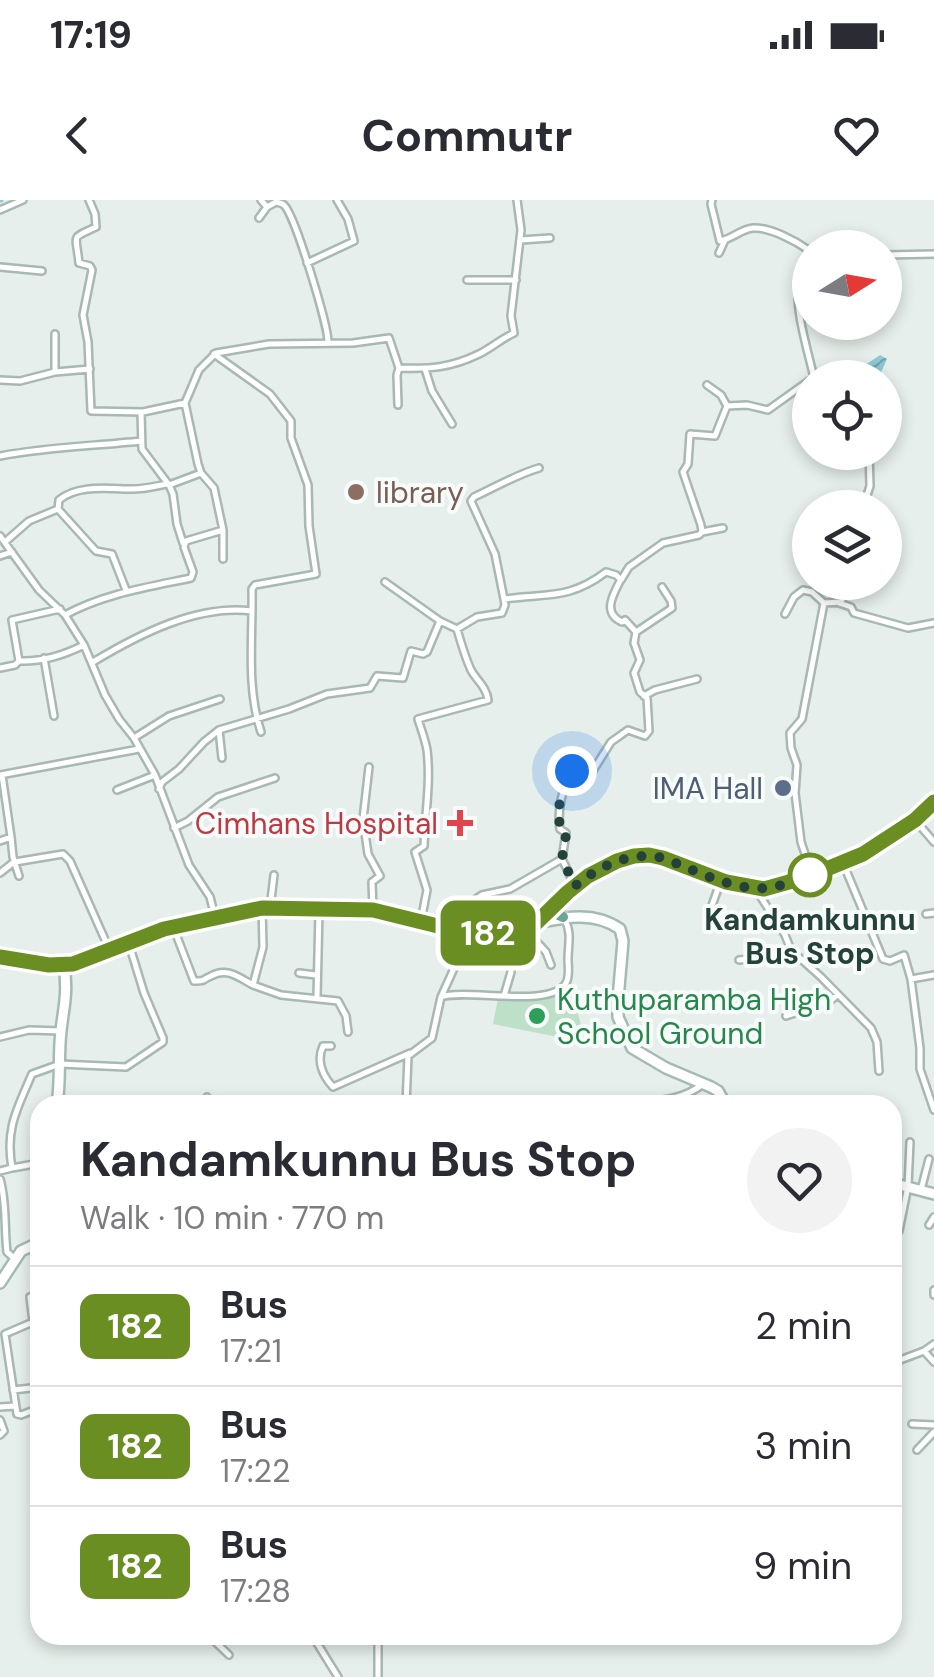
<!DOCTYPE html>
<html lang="en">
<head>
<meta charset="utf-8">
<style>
  :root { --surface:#fff; --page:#f2f2f3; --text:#2b2b33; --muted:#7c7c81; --line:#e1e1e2 }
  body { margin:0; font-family:"DM Sans",sans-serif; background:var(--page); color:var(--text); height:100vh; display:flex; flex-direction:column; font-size:38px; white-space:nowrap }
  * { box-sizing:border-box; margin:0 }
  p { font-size:32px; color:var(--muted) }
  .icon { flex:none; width:55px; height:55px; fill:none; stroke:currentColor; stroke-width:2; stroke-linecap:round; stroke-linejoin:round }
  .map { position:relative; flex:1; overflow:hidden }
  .sheet { position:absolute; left:30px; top:895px; width:872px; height:550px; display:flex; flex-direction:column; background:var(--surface); border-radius:30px; box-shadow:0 5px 15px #0003 }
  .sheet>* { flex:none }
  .badge { padding:0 20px; border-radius:15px; font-size:35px; line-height:65px }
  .needle { width:65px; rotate:79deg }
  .tools { position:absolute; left:792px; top:30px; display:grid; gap:20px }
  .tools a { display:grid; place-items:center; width:110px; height:110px; border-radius:50%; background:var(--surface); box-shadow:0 5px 15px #0003; font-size:50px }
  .you { position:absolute; width:50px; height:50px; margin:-25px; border:8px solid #fff; border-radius:50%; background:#1a73e8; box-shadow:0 0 0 15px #1a73e833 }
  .map>.badge { position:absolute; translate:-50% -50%; box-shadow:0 0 0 5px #fff }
  .round { display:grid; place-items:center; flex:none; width:105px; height:105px; border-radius:52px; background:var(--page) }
  .head { display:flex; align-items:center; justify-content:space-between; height:170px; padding:0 50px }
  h1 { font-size:48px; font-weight:700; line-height:75px }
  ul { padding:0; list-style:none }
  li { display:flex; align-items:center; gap:30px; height:120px; padding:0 50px; border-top:2px solid var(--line) }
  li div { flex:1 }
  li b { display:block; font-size:38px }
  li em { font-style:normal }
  li .badge { min-width:110px; font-weight:700; text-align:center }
  .status { display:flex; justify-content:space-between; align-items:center; height:70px; padding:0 50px; background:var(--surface); direction:ltr }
  .status svg { height:28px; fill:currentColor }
  header { display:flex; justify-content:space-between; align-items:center; height:130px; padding:0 50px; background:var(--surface); font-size:45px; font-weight:700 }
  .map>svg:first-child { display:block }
  .green { fill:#bfe0c8 }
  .water { fill:url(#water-waves) }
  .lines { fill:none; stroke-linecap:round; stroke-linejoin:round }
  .canal { stroke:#8ec9d4; stroke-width:5 }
  .minor-casing { stroke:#a8b8b2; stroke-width:10 }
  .secondary-casing { stroke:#a4bbb3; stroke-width:14 }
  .primary-casing { stroke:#c2cac8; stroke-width:15 }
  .minor { stroke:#fff; stroke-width:5 }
  .secondary { stroke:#fff; stroke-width:9 }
  .primary { stroke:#6aa596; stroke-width:10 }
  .line-casing { stroke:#fff; stroke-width:22 }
  .line { stroke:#6b8e23; stroke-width:15 }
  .walk { stroke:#24423a; stroke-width:10; stroke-dasharray:0 18 }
  .education-dot { fill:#8d6e63; stroke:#f7fbf9; stroke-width:4 }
  .service-dot { fill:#5c6f8a; stroke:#f7fbf9; stroke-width:4 }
  .health-dot { fill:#e0444e; stroke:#f7fbf9; stroke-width:4 }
  .stop-dot { fill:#fff; stroke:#6b8e23; stroke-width:5 }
  .leisure-dot { fill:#2e9e5b; stroke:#f7fbf9; stroke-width:4 }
  .labels { text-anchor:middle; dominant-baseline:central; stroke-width:8; stroke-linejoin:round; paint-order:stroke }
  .education-label { font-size:30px; fill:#785e54; stroke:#f7fbf9; text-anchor:start }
  .service-label { font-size:30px; fill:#4e5e75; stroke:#f7fbf9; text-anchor:end }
  .health-label { font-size:30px; fill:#be3a42; stroke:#f7fbf9; text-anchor:end }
  .stop-label { font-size:30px; font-weight:bold; fill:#24423a; stroke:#f7fbf9 }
  .leisure-label { font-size:30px; fill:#27864d; stroke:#f7fbf9; text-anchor:start }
</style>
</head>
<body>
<div class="status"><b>17:19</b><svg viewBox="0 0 49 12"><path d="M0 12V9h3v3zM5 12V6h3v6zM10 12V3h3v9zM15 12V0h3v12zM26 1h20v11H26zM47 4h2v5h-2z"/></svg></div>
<header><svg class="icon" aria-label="back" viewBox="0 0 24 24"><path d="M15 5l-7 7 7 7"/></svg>Commutr<svg class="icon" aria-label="heart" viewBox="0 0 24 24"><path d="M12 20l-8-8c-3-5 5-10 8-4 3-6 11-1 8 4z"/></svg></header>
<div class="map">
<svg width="934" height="1477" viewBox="0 0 934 1477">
  <defs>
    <pattern id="water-waves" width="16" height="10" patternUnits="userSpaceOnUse" patternTransform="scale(2.5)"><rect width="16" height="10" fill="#8ec9d4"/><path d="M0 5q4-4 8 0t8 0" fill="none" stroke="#74a5ad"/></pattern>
  </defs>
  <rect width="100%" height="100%" fill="#e6efeb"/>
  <path class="green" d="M571,790L582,828L568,839L493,824L498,798L521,799Z"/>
  <path class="water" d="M880,155L887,159L879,177H854L853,174L864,171L865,165Z"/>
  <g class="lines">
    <path class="canal" d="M0,0H1"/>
    <defs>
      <path id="minor" d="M89,0L95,14L96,27C70,39 76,33 79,63L90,66L92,70L83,115L88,142L91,211L143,212L185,203
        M261,0L267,7L276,2C279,3 282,3 284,5C295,15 328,125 328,142
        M712,0L711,4L720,41C732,39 741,29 753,28C770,27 796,41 810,51C809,63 802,71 799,82C794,108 808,151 814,178
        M0,10L23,0
        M259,18L267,7
        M521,40L550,38
        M719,53L725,40
        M885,55L934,54
        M307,63L354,41L348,19L337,0
        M0,67L42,71
        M467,80H516
        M214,154L270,194L291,221V238L308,285L309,326L316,374L255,385L252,389C253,436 246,487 261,532
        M425,169L432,191L452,224
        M55,171V134
        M0,180L20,181L55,172L90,169
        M707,185L721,195L727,206
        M398,205L397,175L399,168
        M141,212L142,249L169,285L173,294L177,324L183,343
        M0,256C47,247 94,246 141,241
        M169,285L201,273
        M863,308L870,286L869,252
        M58,309L96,351L112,354L126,390
        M702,332L723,328
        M0,336L39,390L65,415L84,445L105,495L119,519L134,538L155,575L189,665L210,697L215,717
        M5,342L29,321L58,309L59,300C78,284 110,289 133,289C145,289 156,286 167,284
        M0,356L12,352
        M223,359V330
        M385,382L440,421
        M504,399L495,354L471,301L474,297C496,287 515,275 539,268
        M839,403L851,407L854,413L908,428L934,423
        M785,414L794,397L803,390L812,392L824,403
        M65,415C103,394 148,387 191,378L193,372L184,347L186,341L223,330L214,288L201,273L198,264L185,203L199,170L216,153L269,144L353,143L389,138L399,168C430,169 450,168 479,154C491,148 501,139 514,133L511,116L521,30L517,0
        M636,432L672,408L671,401L662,387
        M44,458L54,516
        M19,461L12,420L60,409
        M93,462C138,435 197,404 252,411
        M0,468L15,465L19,461C41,462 64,455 84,445
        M644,496L655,490L697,479
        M219,530L222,558
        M134,538L169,516L220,499
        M369,567L363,619L368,654L380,676L372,682L373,710
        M0,575L139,549
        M2,575L11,637
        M159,589L162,582L179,569L204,542L219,530L289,509L327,494L370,488L377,476L403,478L411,451L423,454L427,452L440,421L457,429L477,417L502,413L505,405L504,399C547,393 569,400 606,372L616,375L621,380L629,367L663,343L699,335L702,332L701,325L683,272L688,264L690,234L715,236L727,206L747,205L768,210L810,180
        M117,590L155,575
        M915,620L934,642
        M174,628L188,621L218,597L275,578
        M0,641L11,637L13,657L19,676
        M15,662L63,654L70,661L110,751
        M843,663L883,759L890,761L904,755L911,779L934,775
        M0,673L14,662
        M812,675L801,642L795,593L797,565L791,548L790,533L802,519L824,403L841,402L850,382
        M575,686L562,659L566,633L560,629C557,611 562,586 573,571L584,578L589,577L611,542L628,530L645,536L649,531L647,498L640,492L634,473L640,460L634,443L636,432L625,420L622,422C602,413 613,395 620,381
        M757,691L785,735L791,750L821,777L871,828L877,842L879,871
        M270,708L274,675
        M710,711L720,683
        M926,714L934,713
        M421,721L427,690L415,652L424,646C425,614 431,582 427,550C425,539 421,529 418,519L488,500C486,486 477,481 471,470C465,457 461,443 457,429
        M174,729L194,781C208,780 198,782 211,776C227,767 238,777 253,785L263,747L262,708
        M475,729L476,699L482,695L510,689L562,659
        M517,734L524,742L535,740L546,752L551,765
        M739,760L783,756L791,750
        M299,773L316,775
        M911,779L920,848V869L934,910
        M253,785L281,795L338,801L346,816L348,832
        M504,796L511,772L510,735
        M317,797L319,711
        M441,797L456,764L454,729
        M786,816L830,801L837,795
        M0,837L29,830L61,831
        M331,846H323C316,861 323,876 333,887L410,853
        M405,901L444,905
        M207,905V897
        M406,905L408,856L432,838L441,797C467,788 551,809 566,783C570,776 568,767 568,759C568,745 572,733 565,720
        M617,905C647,900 678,904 703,884
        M12,968L40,963
        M0,971L12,968C5,929 17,909 32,874L60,864L126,867L163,842V838L144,793L129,744
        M0,979C7,1004 4,1027 7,1052L15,1059
        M921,990L929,959
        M929,1025L934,1017
        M899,1031L908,986L910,942
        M934,1090V1095
        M40,1093L30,1097L33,1122L5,1134L17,1214L21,1215L34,1210L40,1224
        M924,1151L934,1162
        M892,1163L924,1151L934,1144
        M13,1190L40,1187
        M0,1207L15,1206
        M0,1220L4,1231L0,1235
        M912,1224L934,1225
        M917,1250L934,1232
        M208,1435L229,1455
        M312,1435L338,1477
        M378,1477V1435"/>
      <path id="secondary" d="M537,723C566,717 594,711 620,729L623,741L618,799V817L632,848L666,868L711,887L718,891L726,905
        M57,905C61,880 58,855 61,831C64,804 68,794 64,765
        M892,983L934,994
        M0,1083L21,1051L40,1042"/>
      <path id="primary" d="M555,704L554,713L563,717
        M0,757L49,765L73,764L165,729L262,708L373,710L446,728L510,735L535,724L588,676L617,661L634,655H649L663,657L726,682L763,689L807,677L863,654L915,620L934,602"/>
    </defs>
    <use href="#minor" class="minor-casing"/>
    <use href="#secondary" class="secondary-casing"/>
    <use href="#primary" class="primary-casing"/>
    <use href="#minor" class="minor"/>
    <use href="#secondary" class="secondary"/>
    <use href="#primary" class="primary"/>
  </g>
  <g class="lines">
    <defs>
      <path id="line" d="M0,757L49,765L73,764L164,729L262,708L373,710L446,728L510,735L535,724L568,692L588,676L617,661L634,656L649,655L663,658L726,682L764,689L807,677L863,654L915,620L934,602"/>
    </defs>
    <use href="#line" class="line-casing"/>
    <use href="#line" class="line"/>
    <path class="walk" d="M572,571C566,582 567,598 558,606L560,629L566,635L562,659L575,686C601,665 630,651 663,658C692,669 734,691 765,688C781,687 797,680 812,675H810"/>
  </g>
  <circle class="education-dot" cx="356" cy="292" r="10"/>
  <circle class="service-dot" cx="783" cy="588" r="10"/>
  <path class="health-dot" d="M455 608h10v10h10v10h-10v10h-10v-10h-10v-10h10z"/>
  <circle class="stop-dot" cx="810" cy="675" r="20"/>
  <circle class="leisure-dot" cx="537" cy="816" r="10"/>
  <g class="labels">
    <g class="education-label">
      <text x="376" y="292">library</text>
    </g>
    <g class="service-label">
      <text x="763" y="588">IMA Hall</text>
    </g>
    <g class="health-label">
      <text x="438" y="623">Cimhans Hospital</text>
    </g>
    <g class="stop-label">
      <text x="810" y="719">Kandamkunnu<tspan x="810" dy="34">Bus Stop</tspan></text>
    </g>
    <g class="leisure-label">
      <text x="557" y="799">Kuthuparamba High<tspan x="557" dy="34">School Ground</tspan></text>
    </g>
  </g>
</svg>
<div class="tools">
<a><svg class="needle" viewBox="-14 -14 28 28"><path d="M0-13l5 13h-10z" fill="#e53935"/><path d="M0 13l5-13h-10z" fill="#7c7c81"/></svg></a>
<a><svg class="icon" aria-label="locate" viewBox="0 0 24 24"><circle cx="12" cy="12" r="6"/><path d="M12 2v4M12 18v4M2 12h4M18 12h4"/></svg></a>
<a><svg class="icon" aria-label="layers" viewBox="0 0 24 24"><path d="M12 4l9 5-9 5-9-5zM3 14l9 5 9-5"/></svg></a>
</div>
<div class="you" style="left:572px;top:571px"></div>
<b class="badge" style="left:488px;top:733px;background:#6b8e23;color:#fff">182</b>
<section class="sheet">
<div class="head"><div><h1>Kandamkunnu Bus Stop</h1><p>Walk · 10 min · 770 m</p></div><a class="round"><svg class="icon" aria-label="heart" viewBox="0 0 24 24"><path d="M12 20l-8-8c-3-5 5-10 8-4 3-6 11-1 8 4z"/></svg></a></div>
<ul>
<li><span class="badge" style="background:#6b8e23;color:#fff">182</span><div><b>Bus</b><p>17:21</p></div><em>2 min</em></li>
<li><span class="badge" style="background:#6b8e23;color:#fff">182</span><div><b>Bus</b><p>17:22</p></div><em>3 min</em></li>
<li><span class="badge" style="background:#6b8e23;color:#fff">182</span><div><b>Bus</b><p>17:28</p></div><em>9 min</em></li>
</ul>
</section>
</div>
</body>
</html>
